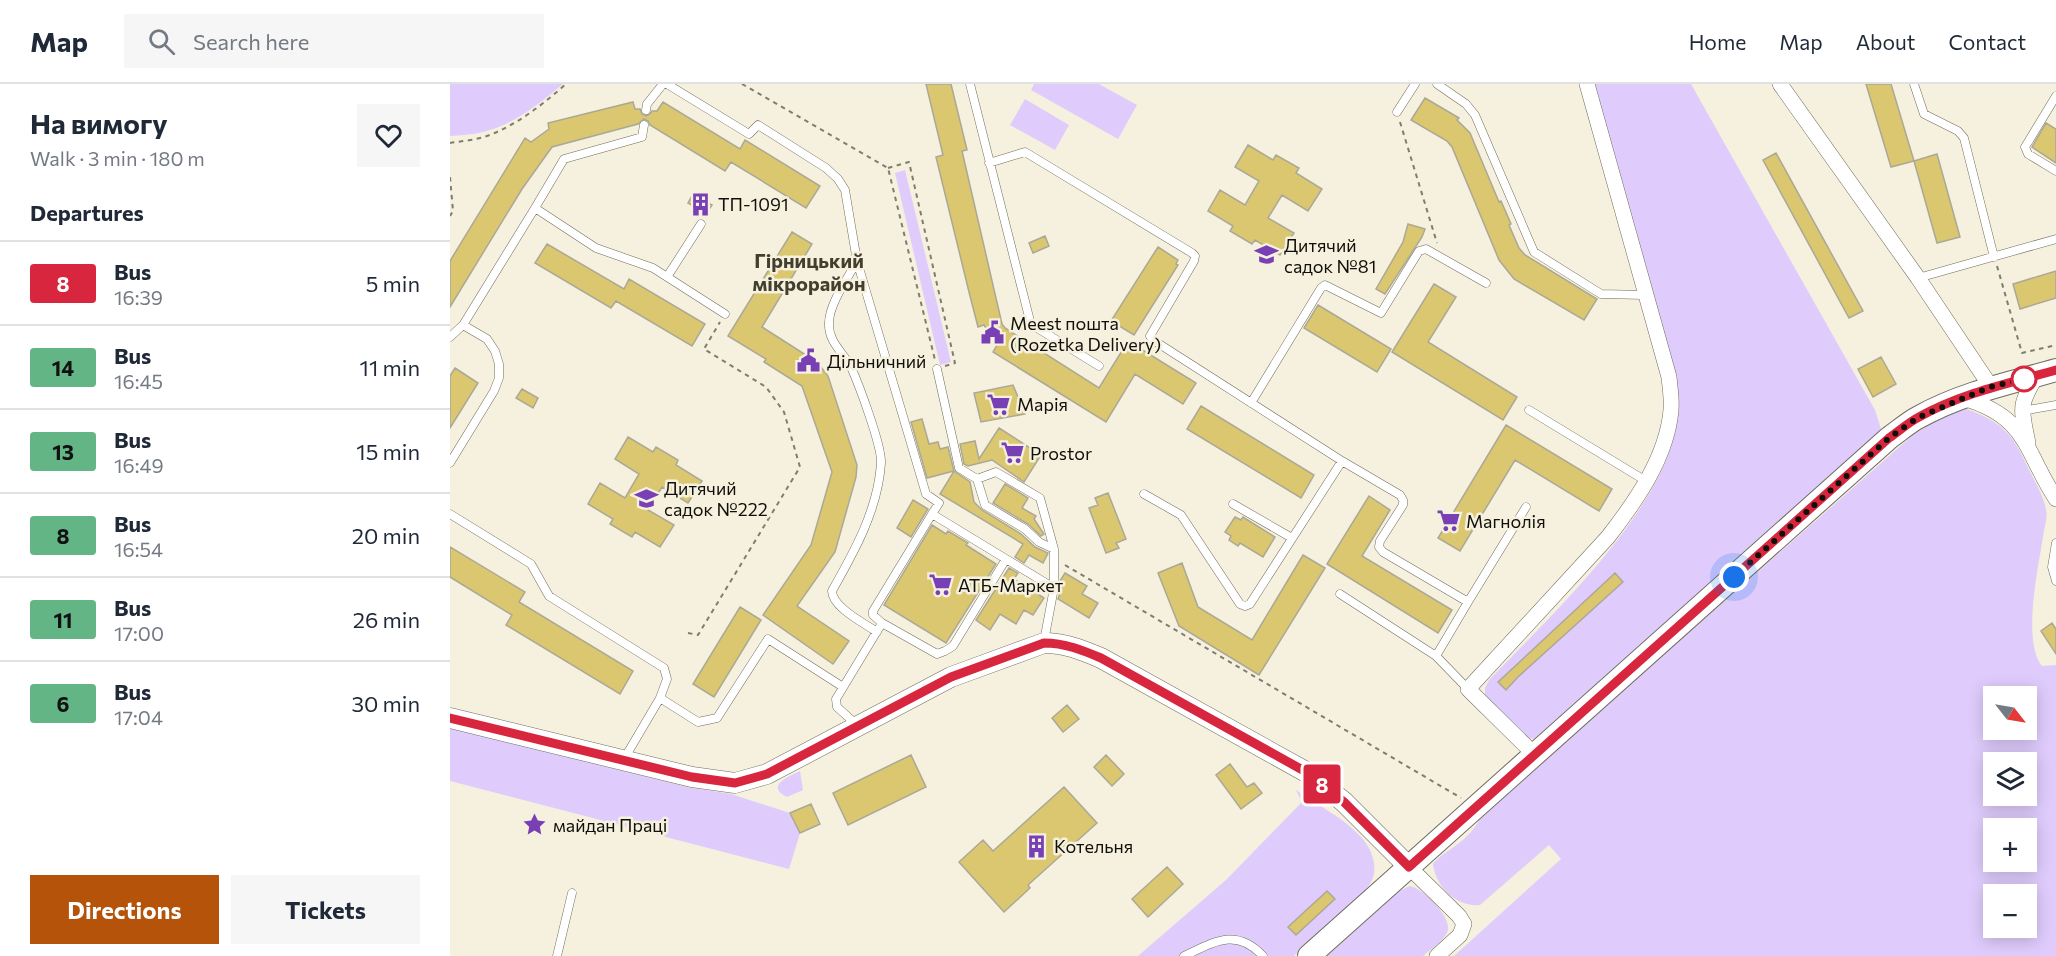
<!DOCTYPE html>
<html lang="en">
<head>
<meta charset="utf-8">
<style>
  :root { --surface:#fff; --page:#f6f6f7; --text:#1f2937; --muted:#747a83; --line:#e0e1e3; --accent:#b45309 }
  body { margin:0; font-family:Commissioner,sans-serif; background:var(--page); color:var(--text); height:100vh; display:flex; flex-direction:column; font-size:22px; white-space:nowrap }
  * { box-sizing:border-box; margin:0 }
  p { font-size:20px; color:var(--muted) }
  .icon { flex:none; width:33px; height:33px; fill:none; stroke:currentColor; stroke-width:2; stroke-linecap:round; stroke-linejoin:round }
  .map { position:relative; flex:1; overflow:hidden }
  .details { display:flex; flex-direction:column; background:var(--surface); width:450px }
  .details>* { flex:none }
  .badge { padding:0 12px; border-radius:4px; font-size:21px; line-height:39px }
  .needle { width:39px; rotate:121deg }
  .fabs { position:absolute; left:1533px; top:602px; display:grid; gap:12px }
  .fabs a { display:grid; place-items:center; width:54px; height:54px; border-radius:0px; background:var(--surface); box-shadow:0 3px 15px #0003; font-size:30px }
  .you { position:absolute; width:30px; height:30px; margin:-15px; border:4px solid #fff; border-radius:50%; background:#1a73e8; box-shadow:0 0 0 9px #1a73e833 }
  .map>.badge { position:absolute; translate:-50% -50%; box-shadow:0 0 0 3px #fff }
  h2 { padding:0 30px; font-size:22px; line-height:54px }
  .round { display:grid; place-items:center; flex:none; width:63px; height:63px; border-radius:0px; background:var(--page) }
  .summary { display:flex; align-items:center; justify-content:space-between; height:102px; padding:0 30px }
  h1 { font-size:28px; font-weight:700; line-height:45px }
  .primary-button { display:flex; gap:12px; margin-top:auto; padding:12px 30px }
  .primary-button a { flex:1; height:69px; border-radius:0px; background:var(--accent); color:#fff; font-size:24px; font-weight:700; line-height:69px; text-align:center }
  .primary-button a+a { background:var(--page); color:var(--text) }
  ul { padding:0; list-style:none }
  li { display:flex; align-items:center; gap:18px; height:84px; padding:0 30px; border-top:2px solid var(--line) }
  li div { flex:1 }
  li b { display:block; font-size:22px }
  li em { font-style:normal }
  li .badge { min-width:66px; font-weight:700; text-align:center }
  header { display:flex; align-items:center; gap:36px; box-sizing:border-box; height:84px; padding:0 30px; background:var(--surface); border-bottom:2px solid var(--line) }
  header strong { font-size:28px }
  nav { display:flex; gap:33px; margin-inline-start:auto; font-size:21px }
  .search { width:420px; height:54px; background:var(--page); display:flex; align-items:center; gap:15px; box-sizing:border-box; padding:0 21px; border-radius:0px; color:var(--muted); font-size:22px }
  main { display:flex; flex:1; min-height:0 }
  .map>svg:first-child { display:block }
  .green { fill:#dfccfd; fill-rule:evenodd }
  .building { fill:#dac770; stroke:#aba896; stroke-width:1.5 }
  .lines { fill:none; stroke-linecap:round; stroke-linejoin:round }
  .service-casing { stroke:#706c5c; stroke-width:9 }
  .minor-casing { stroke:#706c5c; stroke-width:16 }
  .tertiary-casing { stroke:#706c5c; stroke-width:21 }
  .secondary-casing { stroke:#706c5c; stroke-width:24 }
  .path { stroke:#7f7d71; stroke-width:2; stroke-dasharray:4.5 4.5; stroke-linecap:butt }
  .service { stroke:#fff; stroke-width:8 }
  .minor { stroke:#fff; stroke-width:15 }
  .tertiary { stroke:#fff; stroke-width:20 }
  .secondary { stroke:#fff; stroke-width:22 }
  .line-casing { stroke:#fff; stroke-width:14 }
  .line { stroke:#d7263d; stroke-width:9 }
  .walk { stroke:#100f09; stroke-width:6; stroke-dasharray:0 10.8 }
  .stop-dot { fill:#fff; stroke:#d7263d; stroke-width:3 }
  .labels { text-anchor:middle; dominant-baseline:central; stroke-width:5; stroke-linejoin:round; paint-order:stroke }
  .poi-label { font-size:18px; fill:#100f09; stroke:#f5f1de; text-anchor:start }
  .neighbourhood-label { font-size:20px; font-weight:bold; fill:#423f2f; stroke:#f5f1de }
</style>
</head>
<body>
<header>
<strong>Map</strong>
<div class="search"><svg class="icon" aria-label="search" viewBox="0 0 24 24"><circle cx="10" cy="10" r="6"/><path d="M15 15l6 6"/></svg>Search here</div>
<nav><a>Home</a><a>Map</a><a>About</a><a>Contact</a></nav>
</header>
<main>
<section class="details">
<div class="summary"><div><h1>На вимогу</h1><p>Walk · 3 min · 180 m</p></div><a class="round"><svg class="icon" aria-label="heart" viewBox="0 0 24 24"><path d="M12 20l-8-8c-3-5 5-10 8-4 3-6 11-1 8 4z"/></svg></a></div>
<h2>Departures</h2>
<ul>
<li><span class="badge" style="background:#d7263d;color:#fff">8</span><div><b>Bus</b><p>16:39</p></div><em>5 min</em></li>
<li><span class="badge" style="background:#64b586;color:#111">14</span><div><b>Bus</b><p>16:45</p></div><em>11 min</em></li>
<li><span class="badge" style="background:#64b586;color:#111">13</span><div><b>Bus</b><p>16:49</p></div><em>15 min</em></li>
<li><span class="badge" style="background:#64b586;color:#111">8</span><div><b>Bus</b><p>16:54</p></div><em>20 min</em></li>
<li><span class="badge" style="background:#64b586;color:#111">11</span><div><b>Bus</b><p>17:00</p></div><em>26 min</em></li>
<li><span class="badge" style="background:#64b586;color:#111">6</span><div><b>Bus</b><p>17:04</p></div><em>30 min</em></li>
</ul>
<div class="primary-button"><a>Directions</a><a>Tickets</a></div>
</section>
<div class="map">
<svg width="1606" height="872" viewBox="0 0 1606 872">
  <rect width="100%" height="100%" fill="#f5f1de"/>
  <path class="green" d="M0,0H113C89,20 63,41 33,48C22,51 11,51 0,52Z
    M584,0H649L687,21L668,55L581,6Z
    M1144,0H1241L1425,326L1432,348L1085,655L1075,654L1035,612V604L1039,596C1098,535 1204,435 1224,352C1226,343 1227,334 1228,325Z
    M575,15L619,41L605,66L560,41Z
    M455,86L501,278L490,281L445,89Z
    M1514,324C1551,338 1562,347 1578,384C1584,396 1594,412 1596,426C1598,433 1594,445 1593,453C1588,485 1572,557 1592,582L1606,581V872H1004L1111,775L1099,761L1030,821C1006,823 986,803 983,780C990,771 996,769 1005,762C1017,754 1026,743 1033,730L1464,350L1502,328ZM1544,612H1576V645H1544ZM1544,678H1576V711H1544ZM1544,744H1576V777H1544ZM1544,810H1576V843H1544Z
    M0,644L238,703L281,710L340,729L350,749L339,785L0,697Z
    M350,687L353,706L337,713C314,702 340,692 350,687Z
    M846,706C866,720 890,732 907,749C919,760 928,777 923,794C916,813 861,857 844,872H688L776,796L852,718Z
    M960,802C972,804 1000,831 998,845C997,855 981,865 973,872H877L949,807Z"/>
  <path class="building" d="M476,0H501L517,66L512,67L552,240L555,244L649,304L678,257L746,299L733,320L685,290L656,338L543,268L547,261L534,241L528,243L519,208L486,73L493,71Z
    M1416,0H1441L1464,77L1441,83Z
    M975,14L1009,34L1007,36L1020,49L1049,118L1051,117L1061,140L1059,141L1069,164L1075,171L1147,215L1134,236L1064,195L1049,176L1002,63L997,57L961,36Z
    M183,18L185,25H190L192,30L196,32L200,30L202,27H207L213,18L290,65L295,56L370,102L356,124L281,78L275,87L200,41L198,37L194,35L188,40L102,63L72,105L0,223V177L75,54L81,58L99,45L98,39Z
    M1596,39L1606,45V79L1582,63Z
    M798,61L823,76L826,71L849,84L846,89L872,105L858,127L832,111L818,134L844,149L830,171L805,156L802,160L780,147L783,142L758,127L770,106L795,121L809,97L785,83Z
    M1326,69L1413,227L1399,234L1313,76Z
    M1487,70L1510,153L1487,159L1464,77Z
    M243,110L262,121L256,130L238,119Z
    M958,140L975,145L972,153L935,210L926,205L953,158Z
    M342,148L362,160L312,243L367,278L378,292L407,381L406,393L385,468L347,522L399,557L383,580L313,531L361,461L382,388L352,302L314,278L316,275L278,252Z
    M595,152L599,162L583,169L579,159Z
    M97,160L174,205L179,195L255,240L242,262L166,217L161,224L85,179Z
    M708,163L728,176L726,180L728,181L684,251L661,237Z
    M1606,187V214L1570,225L1563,200Z
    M984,200L1006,213L978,258L1067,313L1053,336L942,268Z
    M868,221L941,265L927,288L854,244Z
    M1431,273L1446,300L1423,313L1408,285Z
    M5,284L28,299L0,344V292Z
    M563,301L575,330L531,338L524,309Z
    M72,305L88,314L83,324L66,314Z
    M751,322L864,391L851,414L737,345Z
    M472,335L479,360L488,358L490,365L498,363L504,387L477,394L461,338Z
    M1056,341L1162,405L1149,427L1065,376L1010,467L988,454Z
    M549,344L591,371L574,398L542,376L518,382L514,380L510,360L525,357L529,375Z
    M178,353L203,368L206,363L228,376L226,381L252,397L238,419L212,403L198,426L224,441L210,463L185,448L182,453L160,440L163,435L138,420L150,399L175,414L189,390L165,375Z
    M504,387L520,398L524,418L532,426L571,450L585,463L598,469L593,479L579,471L574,479L565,473L573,460L490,410Z
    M555,400L578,414L572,424L586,432L584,435L594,450L591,452L578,440L543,419Z
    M658,409L676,455L666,459L669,464L656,469L639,424L648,421L645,414Z
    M919,412L940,426L912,472L1002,526L988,549L877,480Z
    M463,416L478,425L461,453L447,444Z
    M785,433L791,436L793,433L825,453L813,473L790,459L788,462L779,456L781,452L775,448Z
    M482,441L496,450L498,447L518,459L516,461L546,480L496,559L434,521Z
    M0,463L75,508L69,518L183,587L170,610L56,541L62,531L0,493Z
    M853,471L875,484L809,591L729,542L708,489L732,479L748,523L802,556Z
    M559,484L568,489L564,495L594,514L583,531L574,526L566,540L550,530L540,546L526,536Z
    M615,489L637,502L632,510L648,519L639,534L608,515L613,500L610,497Z
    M1165,489L1173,498L1068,593L1056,606L1048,598Z
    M290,523L311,536L264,613L243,600Z
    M1602,539L1606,545V570L1591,547Z
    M617,621L629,635L613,648L602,634Z
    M461,671L476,703L398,741L383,709Z
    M656,671L674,690L662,702L644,683Z
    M780,680L797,703L804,699L812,709L791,725L766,691Z
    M614,703L647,739L578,801L580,804L554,828L509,778L533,756L543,767Z
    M361,720L370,740L350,749L340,729Z
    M717,783L733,800L698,833L682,815Z
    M877,807L885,815L846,851L838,843Z"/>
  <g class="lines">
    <defs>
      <path id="service" d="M217,0L299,50L308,41L376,84L388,95L395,106L407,177L476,410L489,419L482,430
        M520,0L580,237L584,242L649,282
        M987,0L1016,20L1025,31L1084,168L1151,210L1195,211
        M1464,0L1474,30L1508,47L1514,54L1544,173
        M1606,12L1575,63L1578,70L1606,87
        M196,26L197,20L213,0
        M947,28L965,0
        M539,79L575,68L742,169L745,172L744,177L700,252L703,256L892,377L950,411L953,416V421L930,457L929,463L933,468L1018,518L986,572L1018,605
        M85,124L114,75L192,53L194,41
        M407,177C398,194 379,220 379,239C378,258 393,268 401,283C409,301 432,362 431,379C428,426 404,468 382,507C382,523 414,539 427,548
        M217,193L251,140
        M1468,194L1606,155
        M0,253L13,241L85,124L146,164L203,184L275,230
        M487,285L509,384L527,395L535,421L575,445L589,458L604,465
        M801,319L871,204L875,201L931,229L969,167L976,165L1036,199
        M1079,326L1196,397
        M1572,327L1606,321
        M0,379L44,307L49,294V280L45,267L37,255L13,241
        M527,395L546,388L590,414L604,465V504
        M694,410L731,431L790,520L795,522L800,520L892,377
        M783,420L842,454
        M0,430L81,480L99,512L214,584L217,595L210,614L174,675
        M1606,459L1602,483L1606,497
        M556,475L604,504L594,557
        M890,510L986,572
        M1018,518L1076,423
        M210,614L248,638L267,634L318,555L393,603
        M407,641L387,623L386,615L432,539L423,531V527L482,430L556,475L503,562L495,567L487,570L432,539
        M107,872L122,809
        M734,872C764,858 786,843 813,872"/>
      <path id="minor" d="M1330,0L1468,194L1541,303
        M1513,314C1578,333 1574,366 1606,415
        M1578,359C1571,324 1568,322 1587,291
        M1085,671L1018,605L1158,453C1186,417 1217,373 1221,326C1222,315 1220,304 1219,293L1137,0
        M959,783L1009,832L1014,840L1010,851L987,872"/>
      <path id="tertiary" d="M0,634L242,693L285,699L317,690L501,593L594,559C615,559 632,566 651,574L858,689L894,718L959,783"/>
      <path id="secondary" d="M859,872L1439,354C1449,347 1459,338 1469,333C1512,309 1560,299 1606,286"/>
    </defs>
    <use href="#service" class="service-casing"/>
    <use href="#minor" class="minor-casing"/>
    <use href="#tertiary" class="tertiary-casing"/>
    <use href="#secondary" class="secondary-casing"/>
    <path class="path" d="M292,0L438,84L485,276
      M950,38L987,159
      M0,59C12,57 26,56 37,52C67,41 92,21 116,0
      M438,84L459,78L505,279L495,282
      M0,93L3,127L0,132
      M1547,182L1572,269L1606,261
      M615,481L1011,714
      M238,549L248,551L350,383L334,328L316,303L254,265L270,238"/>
    <use href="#service" class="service"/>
    <use href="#minor" class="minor"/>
    <use href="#tertiary" class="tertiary"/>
    <use href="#secondary" class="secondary"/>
  </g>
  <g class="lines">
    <defs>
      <path id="line" d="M0,634L242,693L285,699L317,690L501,593L594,559C615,559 632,566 651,574L858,689L894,718L959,783L1439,354C1449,347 1459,338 1469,333C1512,309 1560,299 1606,286"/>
    </defs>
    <use href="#line" class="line-casing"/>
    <use href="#line" class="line"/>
    <path class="walk" d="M1284,493L1439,354L1467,334L1540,303L1574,295"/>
  </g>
  <defs>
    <symbol id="building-bare" viewBox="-9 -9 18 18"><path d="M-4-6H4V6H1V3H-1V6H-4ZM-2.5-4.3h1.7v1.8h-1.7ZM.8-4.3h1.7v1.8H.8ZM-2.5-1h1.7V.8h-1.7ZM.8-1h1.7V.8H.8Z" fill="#7940b6" stroke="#f5f1de" stroke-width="2.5" paint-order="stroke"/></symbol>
    <symbol id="school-bare" viewBox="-9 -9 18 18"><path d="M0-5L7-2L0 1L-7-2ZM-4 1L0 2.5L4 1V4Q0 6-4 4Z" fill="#7940b6" stroke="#f5f1de" stroke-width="2.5" paint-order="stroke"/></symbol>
    <symbol id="civic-bare" viewBox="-9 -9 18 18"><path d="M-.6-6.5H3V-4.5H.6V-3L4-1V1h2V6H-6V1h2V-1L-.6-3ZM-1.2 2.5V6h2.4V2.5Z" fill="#7940b6" stroke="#f5f1de" stroke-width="2.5" paint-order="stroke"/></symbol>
    <symbol id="supermarket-bare" viewBox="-9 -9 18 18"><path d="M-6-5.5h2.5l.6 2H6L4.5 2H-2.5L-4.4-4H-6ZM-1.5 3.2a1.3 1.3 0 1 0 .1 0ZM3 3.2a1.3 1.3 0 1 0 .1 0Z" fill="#7940b6" stroke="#f5f1de" stroke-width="2.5" paint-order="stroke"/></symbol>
    <symbol id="sight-bare" viewBox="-9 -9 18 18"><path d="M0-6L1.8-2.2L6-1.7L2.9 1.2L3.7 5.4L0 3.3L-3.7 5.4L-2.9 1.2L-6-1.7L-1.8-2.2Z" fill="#7940b6" stroke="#f5f1de" stroke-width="2.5" paint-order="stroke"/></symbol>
  </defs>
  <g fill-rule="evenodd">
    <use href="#building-bare" x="234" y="104" width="33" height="33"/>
    <use href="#school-bare" x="800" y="154" width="33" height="33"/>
    <use href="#civic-bare" x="526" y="232" width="33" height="33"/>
    <use href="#civic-bare" x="342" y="260" width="33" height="33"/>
    <use href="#supermarket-bare" x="532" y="304" width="33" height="33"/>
    <use href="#supermarket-bare" x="546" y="352" width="33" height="33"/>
    <use href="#school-bare" x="180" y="398" width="33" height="33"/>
    <use href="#supermarket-bare" x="982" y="420" width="33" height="33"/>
    <use href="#supermarket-bare" x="474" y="484" width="33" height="33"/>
    <use href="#sight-bare" x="68" y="724" width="33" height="33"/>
    <use href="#building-bare" x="570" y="746" width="33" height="33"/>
  </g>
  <circle class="stop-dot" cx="1574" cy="295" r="12"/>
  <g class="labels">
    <g class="poi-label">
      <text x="268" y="120">ТП-1091</text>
      <text x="834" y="161">Дитячий<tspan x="834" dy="21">садок №81</tspan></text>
      <text x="560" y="239">Meest пошта<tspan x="560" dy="21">(Rozetka Delivery)</tspan></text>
      <text x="377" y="277">Дільничний</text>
      <text x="567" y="320">Марія</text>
      <text x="580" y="369">Prostor</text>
      <text x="214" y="404">Дитячий<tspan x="214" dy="21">садок №222</tspan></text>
      <text x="1016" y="437">Магнолія</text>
      <text x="508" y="501">АТБ-Маркет</text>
      <text x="103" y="741">майдан Праці</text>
      <text x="604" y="762">Котельня</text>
    </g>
    <g class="neighbourhood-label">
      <text x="359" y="176">Гірницький<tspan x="359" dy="23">мікрорайон</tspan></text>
    </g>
  </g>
</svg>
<div class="fabs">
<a><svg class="needle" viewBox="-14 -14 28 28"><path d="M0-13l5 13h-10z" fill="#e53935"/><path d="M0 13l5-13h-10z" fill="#747a83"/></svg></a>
<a><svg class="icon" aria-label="layers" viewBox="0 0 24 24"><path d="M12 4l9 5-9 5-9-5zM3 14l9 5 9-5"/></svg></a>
<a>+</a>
<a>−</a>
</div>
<div class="you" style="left:1284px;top:493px"></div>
<b class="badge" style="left:872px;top:700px;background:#d7263d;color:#fff">8</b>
</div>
</main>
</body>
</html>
